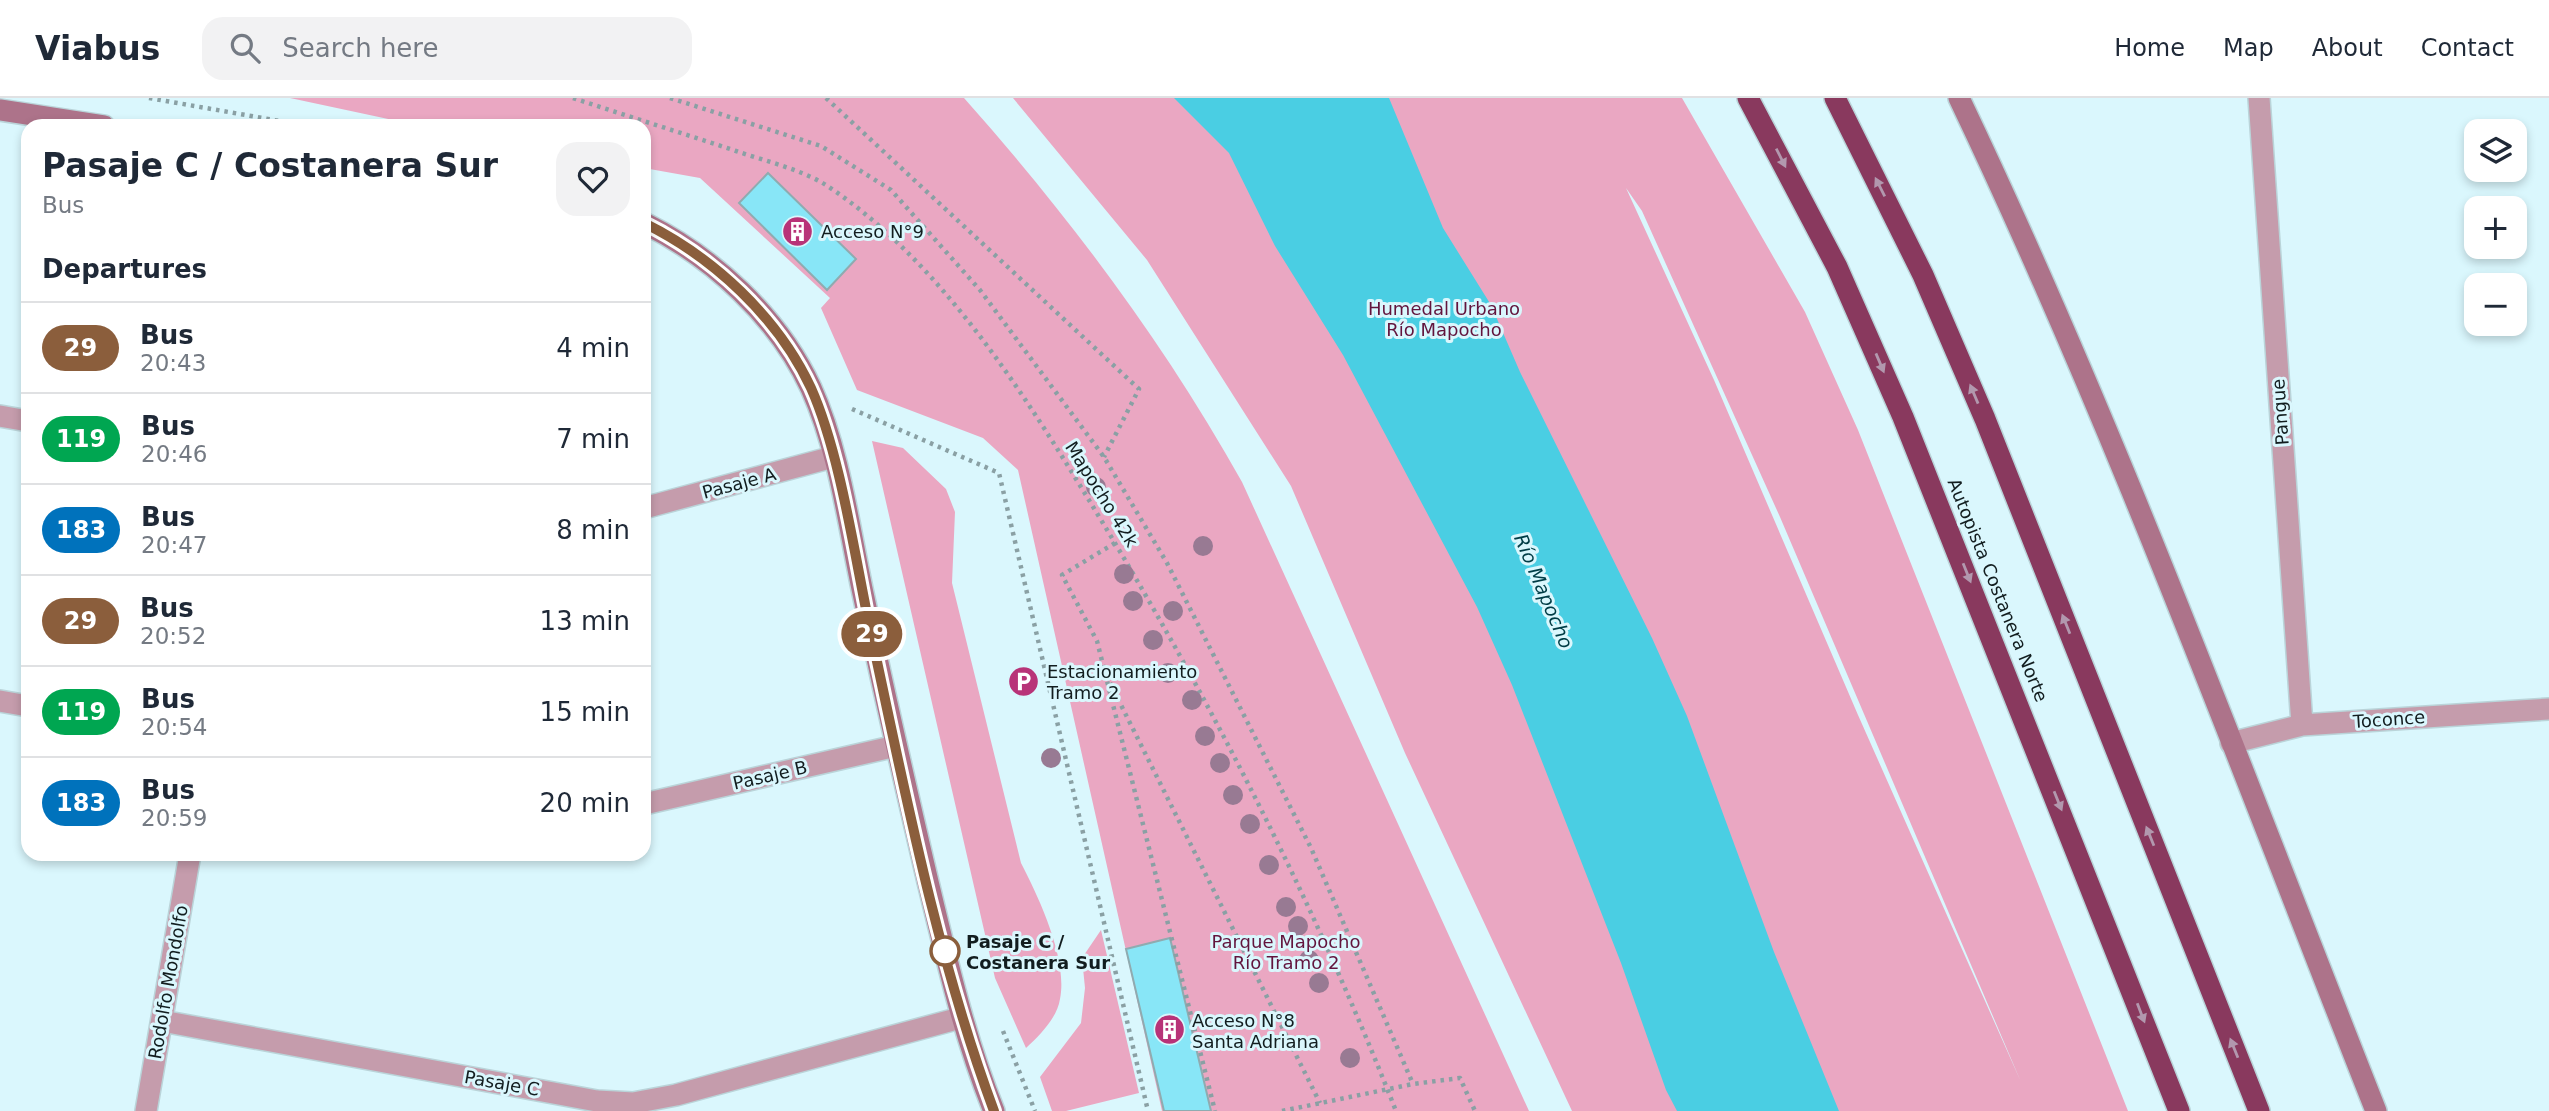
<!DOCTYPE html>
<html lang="en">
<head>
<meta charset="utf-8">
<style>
  :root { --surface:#fff; --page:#f2f2f3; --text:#1f2937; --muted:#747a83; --line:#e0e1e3 }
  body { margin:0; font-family:"DejaVu Sans",sans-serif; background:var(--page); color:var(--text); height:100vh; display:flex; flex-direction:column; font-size:26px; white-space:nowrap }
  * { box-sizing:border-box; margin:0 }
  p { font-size:23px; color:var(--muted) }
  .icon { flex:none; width:38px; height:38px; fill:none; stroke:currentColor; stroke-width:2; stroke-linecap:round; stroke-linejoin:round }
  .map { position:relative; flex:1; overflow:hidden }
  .sheet { position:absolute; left:21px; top:21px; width:630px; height:742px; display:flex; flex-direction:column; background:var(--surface); border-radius:21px; box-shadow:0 4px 10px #0003 }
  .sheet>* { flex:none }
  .badge { padding:0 14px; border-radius:23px; font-size:24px; line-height:46px }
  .fabs { position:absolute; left:2464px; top:21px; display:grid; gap:14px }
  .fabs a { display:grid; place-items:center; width:63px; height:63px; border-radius:14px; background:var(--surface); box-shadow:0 4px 10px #0003; font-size:35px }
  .map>.badge { position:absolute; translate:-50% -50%; box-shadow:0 0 0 4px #fff }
  h2 { padding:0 21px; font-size:26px; line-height:63px }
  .round { display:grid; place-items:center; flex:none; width:74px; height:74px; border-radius:21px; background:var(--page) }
  .head { display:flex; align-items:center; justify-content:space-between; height:119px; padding:0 21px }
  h1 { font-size:33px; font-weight:800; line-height:52px }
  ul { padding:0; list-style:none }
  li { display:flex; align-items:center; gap:21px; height:91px; padding:0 21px; border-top:2px solid var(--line) }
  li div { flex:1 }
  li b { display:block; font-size:26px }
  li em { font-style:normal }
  li .badge { min-width:77px; font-weight:700; text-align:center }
  header { display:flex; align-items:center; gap:42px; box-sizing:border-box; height:98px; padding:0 35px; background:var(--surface); border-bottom:2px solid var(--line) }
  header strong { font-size:33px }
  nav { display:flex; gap:38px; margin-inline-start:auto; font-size:24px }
  .search { width:490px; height:63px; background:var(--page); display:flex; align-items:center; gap:18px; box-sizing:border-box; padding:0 24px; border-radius:21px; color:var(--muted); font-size:26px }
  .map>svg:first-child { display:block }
  .green { fill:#eaa7c2; fill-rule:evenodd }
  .water { fill:#4acee3 }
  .building { fill:#88e6f7; stroke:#8fabb0; stroke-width:2 }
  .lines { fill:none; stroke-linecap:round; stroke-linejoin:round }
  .street-casing { stroke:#bad4d9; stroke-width:24 }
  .secondary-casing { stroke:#bad4d9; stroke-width:24 }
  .highway-casing { stroke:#bad4d9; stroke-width:24 }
  .path { stroke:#8aa0a4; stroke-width:4.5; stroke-dasharray:3.5 5; stroke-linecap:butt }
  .street { stroke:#c59cac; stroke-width:21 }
  .secondary { stroke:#ad738a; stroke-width:21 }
  .highway { stroke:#89395e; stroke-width:21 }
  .tree { fill:#987a93 }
  .oneway { fill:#b298ae }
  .line-casing { stroke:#fff; stroke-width:16 }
  .line { stroke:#8b5e3c; stroke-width:10 }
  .stop-dot { fill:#fff; stroke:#8b5e3c; stroke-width:3.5 }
  .labels { text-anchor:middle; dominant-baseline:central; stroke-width:6; stroke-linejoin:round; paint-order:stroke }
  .poi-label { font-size:18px; fill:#121d1f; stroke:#daf7fd; text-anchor:start }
  .park-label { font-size:18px; fill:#62143d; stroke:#daf7fd }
  .street-label { font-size:18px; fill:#121d1f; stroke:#daf7fd }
  .stop-label { font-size:18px; font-weight:bold; fill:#121d1f; stroke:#daf7fd; text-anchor:start }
  .water-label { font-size:19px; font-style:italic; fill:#003d46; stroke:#daf7fd }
</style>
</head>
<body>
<header>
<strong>Viabus</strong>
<div class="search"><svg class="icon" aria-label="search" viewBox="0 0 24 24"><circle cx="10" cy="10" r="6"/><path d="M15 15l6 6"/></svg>Search here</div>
<nav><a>Home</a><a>Map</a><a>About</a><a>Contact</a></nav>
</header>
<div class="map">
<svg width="2549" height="1013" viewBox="0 0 2549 1013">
  <rect width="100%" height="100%" fill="#daf7fd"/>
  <path class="green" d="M290,0H964C1069,118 1165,246 1242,384L1529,1013H1162L1018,372L983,340L857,292L821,210L830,200L700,80L644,70V28H421Z
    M1013,0H1682L1805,214L1858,332L2128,1013H1572L1405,655L1291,388L1147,162ZM1626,90L1642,113L1780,419L2021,984L1858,617L1714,282Z
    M872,343L903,350L946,391L955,414L952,485L1021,765C1039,800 1068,861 1060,901C1057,920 1040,937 1026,950L995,880Z
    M1101,832L1139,995L1066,1013H1052L1040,979L1081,925L1085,890L1082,860Z"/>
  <path class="water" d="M1174,0H1389L1443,130L1491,207L1520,274L1652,540L1687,618L1774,854L1839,1013H1677L1666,992L1621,865L1512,587L1477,509L1343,257L1275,148L1229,55Z"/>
  <path class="building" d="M768,75L856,161L827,192L739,105Z
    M1170,840L1211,1013H1164L1126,851Z"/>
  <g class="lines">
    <defs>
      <path id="street" d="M2259,0L2302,627
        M0,318L28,323
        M644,410L833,359
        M0,603L28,608
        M2231,645L2302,627L2549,611
        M644,706L896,648
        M162,923L597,1003L633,1005L676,997L960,920
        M146,1013L190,756"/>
      <path id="secondary" d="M1959,0C2116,329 2242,674 2376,1013
        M0,12L104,28
        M644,125C713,159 778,219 811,290C840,354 849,431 864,500C884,595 906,690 928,784C947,862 964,939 994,1013"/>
      <path id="highway" d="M1748,0L1837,169L1903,319L2179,1013
        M1835,0L1923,177L1985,321L2259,1013"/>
    </defs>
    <use href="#street" class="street-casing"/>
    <use href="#secondary" class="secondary-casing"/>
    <use href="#highway" class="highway-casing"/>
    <path class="path" d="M149,0L308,28
      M573,0C627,18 682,35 736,53C765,63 800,71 826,87C941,163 1025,297 1095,412C1212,604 1314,805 1396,1013
      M670,0L821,48L891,92L980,192L1104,359L1167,465L1311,750L1413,986
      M826,0L1139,291L1104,359
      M852,311L999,375L1148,1013
      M1115,445L1062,477L1097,543L1215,1013
      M1110,585L1320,1005
      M1003,933L1035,1013
      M1282,1013L1413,986L1460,980L1475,1013"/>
    <use href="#street" class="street"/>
    <use href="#secondary" class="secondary"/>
    <use href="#highway" class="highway"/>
  </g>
  <g class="tree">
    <circle cx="1096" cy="389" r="10"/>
    <circle cx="1203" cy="448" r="10"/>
    <circle cx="1124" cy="476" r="10"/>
    <circle cx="1133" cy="503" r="10"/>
    <circle cx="1173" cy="513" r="10"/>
    <circle cx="1153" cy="542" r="10"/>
    <circle cx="1168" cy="575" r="10"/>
    <circle cx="1192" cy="602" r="10"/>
    <circle cx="1205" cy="638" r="10"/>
    <circle cx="1051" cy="660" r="10"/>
    <circle cx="1220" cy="665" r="10"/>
    <circle cx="1233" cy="697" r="10"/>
    <circle cx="1250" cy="726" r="10"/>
    <circle cx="1269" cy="767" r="10"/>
    <circle cx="1286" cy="809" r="10"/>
    <circle cx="1298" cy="828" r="10"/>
    <circle cx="1309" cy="862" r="10"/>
    <circle cx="1319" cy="885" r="10"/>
    <circle cx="1350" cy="960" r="10"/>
  </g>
  <defs><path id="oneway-solid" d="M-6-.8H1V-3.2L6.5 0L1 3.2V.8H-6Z" transform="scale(1.75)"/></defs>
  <g class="oneway">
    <use href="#oneway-solid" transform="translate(1781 60) rotate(63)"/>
    <use href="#oneway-solid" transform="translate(1880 89) rotate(-117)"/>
    <use href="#oneway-solid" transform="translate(1880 265) rotate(67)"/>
    <use href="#oneway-solid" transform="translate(1974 296) rotate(-113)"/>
    <use href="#oneway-solid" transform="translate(1967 475) rotate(68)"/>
    <use href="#oneway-solid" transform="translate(2066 526) rotate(-112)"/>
    <use href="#oneway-solid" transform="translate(2058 703) rotate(68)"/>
    <use href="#oneway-solid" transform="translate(2150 738) rotate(-112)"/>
    <use href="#oneway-solid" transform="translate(2141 915) rotate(69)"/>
    <use href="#oneway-solid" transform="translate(2234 950) rotate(-112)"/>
  </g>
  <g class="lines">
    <defs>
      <path id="line" d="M644,125C713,159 778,219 811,290C840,355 854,454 869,526C904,689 936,857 994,1013"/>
    </defs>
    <use href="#line" class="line-casing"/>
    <use href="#line" class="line"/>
  </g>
  <defs>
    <symbol id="building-disc" viewBox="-11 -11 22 22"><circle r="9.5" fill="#b83378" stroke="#daf7fd"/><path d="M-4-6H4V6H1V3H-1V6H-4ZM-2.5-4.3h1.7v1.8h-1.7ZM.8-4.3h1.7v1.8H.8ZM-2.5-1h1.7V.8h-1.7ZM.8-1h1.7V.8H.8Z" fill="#fff"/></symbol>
    <symbol id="parking-disc" viewBox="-11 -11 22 22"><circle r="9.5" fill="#b83378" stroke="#daf7fd"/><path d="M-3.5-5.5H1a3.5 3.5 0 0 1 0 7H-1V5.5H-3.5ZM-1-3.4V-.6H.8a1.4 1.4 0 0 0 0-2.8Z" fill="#fff"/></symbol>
  </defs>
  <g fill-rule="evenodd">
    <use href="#building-disc" x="780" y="116" width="35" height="35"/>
    <use href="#parking-disc" x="1006" y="566" width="35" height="35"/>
    <use href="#building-disc" x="1152" y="914" width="35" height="35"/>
  </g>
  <circle class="stop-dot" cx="945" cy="853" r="14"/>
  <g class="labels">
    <g class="poi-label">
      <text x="821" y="133">Acceso N°9</text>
      <text x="1047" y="573">Estacionamiento<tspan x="1047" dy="21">Tramo 2</tspan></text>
      <text x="1192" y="922">Acceso N°8<tspan x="1192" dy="21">Santa Adriana</tspan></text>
    </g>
    <g class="park-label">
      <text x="1444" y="210">Humedal Urbano<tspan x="1444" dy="21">Río Mapocho</tspan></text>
      <text x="1286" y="843">Parque Mapocho<tspan x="1286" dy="21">Río Tramo 2</tspan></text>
    </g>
    <g class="street-label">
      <text transform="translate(2280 314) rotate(-94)">Pangue</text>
      <text transform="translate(739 385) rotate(-15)">Pasaje A</text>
      <text transform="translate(1102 396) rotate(58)">Mapocho 42k</text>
      <text transform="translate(1998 492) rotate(68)">Autopista Costanera Norte</text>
      <text transform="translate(2389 621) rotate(-4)">Toconce</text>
      <text transform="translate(770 677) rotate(-13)">Pasaje B</text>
      <text transform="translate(168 884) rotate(-80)">Rodolfo Mondolfo</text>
      <text transform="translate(502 985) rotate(10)">Pasaje C</text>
    </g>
    <g class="stop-label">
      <text x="966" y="843">Pasaje C /<tspan x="966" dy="21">Costanera Sur</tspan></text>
    </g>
    <g class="water-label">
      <text transform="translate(1544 493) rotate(67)">Río Mapocho</text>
    </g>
  </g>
</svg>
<div class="fabs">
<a><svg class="icon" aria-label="layers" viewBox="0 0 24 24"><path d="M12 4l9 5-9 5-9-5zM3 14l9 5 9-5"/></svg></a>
<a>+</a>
<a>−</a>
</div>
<b class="badge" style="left:872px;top:536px;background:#8b5e3c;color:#fff">29</b>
<section class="sheet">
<div class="head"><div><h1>Pasaje C / Costanera Sur</h1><p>Bus</p></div><a class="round"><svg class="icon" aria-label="heart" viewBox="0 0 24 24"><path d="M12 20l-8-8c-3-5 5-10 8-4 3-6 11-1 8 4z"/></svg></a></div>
<h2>Departures</h2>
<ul>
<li><span class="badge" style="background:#8b5e3c;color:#fff">29</span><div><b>Bus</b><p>20:43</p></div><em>4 min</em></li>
<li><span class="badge" style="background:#00a651;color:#fff">119</span><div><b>Bus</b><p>20:46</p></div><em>7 min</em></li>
<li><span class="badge" style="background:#0072bc;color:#fff">183</span><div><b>Bus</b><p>20:47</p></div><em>8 min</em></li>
<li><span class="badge" style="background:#8b5e3c;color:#fff">29</span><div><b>Bus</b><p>20:52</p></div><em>13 min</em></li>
<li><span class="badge" style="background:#00a651;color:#fff">119</span><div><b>Bus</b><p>20:54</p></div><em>15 min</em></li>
<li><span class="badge" style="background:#0072bc;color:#fff">183</span><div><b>Bus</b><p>20:59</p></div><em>20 min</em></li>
</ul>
</section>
</div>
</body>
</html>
